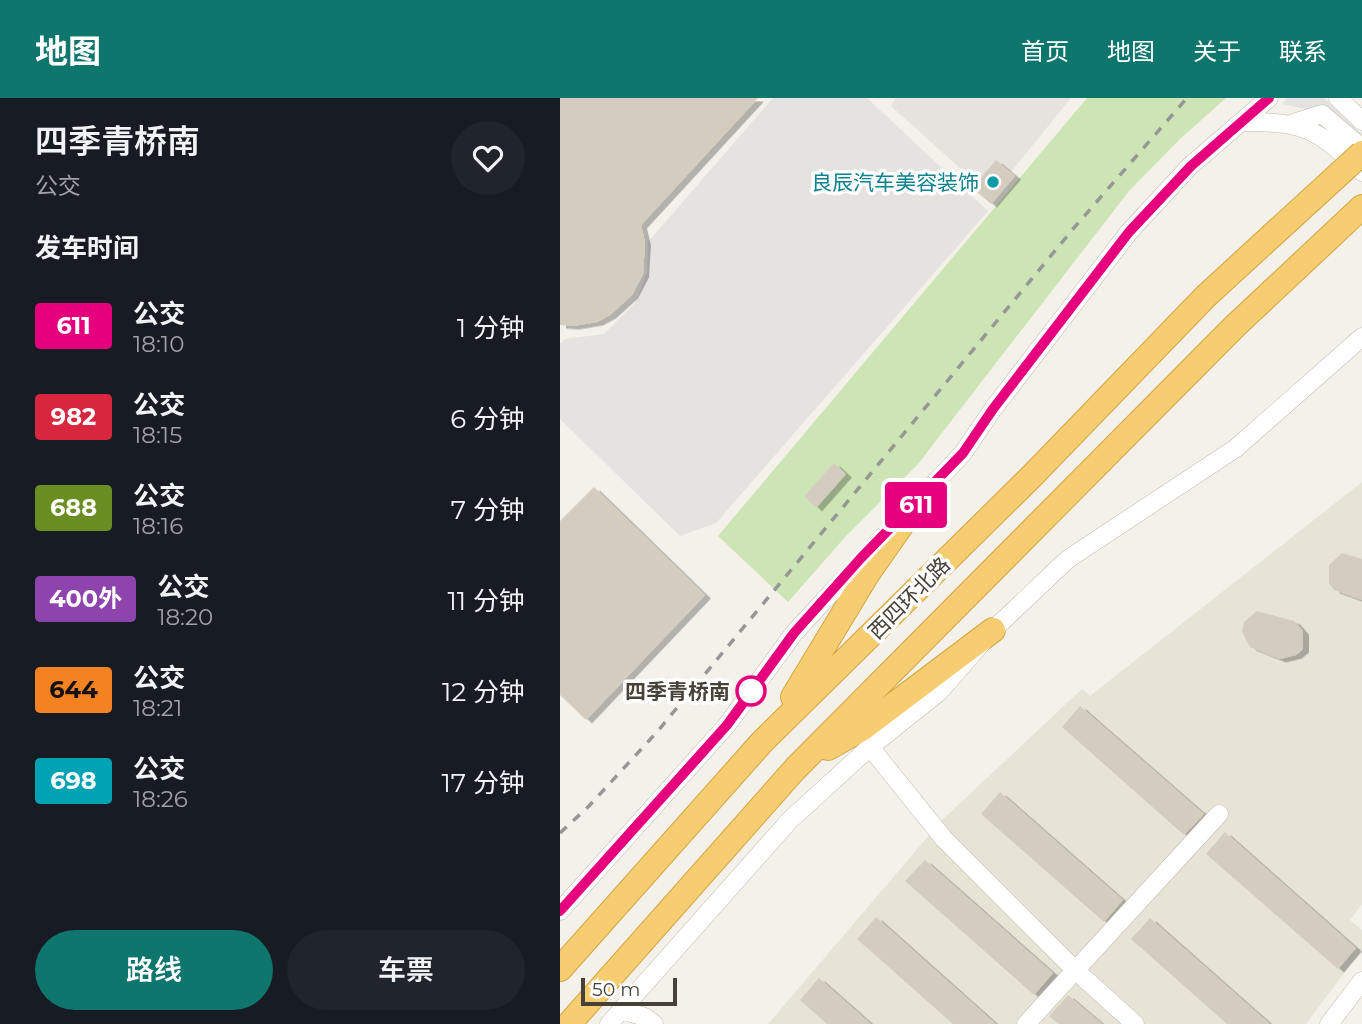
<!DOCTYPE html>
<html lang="zh">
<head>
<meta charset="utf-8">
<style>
  :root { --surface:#171b24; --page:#20242c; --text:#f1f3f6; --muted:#9ea1a6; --accent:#0f766e }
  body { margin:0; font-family:Montserrat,"Noto Sans SC",sans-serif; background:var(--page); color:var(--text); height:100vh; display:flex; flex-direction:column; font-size:26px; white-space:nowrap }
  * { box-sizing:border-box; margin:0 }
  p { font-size:23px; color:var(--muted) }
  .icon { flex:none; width:38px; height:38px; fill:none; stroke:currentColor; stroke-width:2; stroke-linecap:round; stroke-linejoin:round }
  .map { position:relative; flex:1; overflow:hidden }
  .side { display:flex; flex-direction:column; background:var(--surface); width:560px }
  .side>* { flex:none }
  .badge { padding:0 14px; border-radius:5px; font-size:24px; line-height:46px }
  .scale { position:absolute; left:21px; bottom:18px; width:96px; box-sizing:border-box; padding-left:7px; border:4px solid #474138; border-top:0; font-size:19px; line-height:24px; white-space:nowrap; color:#474138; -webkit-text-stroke:5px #fff; paint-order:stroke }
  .map>.badge { position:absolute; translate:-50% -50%; box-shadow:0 0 0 4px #fff }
  h2 { padding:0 35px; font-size:26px; line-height:63px }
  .round { display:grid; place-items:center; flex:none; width:74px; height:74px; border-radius:37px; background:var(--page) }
  .head { display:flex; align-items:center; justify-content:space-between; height:119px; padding:0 35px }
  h1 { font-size:33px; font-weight:600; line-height:52px }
  .button { display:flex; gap:14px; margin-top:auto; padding:14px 35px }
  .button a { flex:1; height:80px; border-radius:42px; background:var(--accent); color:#fff; font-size:28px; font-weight:600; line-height:80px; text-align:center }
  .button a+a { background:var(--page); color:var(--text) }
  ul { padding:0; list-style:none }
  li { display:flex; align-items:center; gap:21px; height:91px; padding:0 35px }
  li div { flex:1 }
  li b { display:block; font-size:26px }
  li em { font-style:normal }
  li .badge { min-width:77px; font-weight:700; text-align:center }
  header { display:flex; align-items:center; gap:42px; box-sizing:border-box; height:98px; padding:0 35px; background:var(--accent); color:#fff }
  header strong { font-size:33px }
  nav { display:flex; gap:38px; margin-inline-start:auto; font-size:24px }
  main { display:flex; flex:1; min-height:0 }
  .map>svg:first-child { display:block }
  .residential { fill:#e7e3d7 }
  .industrial { fill:#e6e2dd }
  .green { fill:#cde5b4 }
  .parking { fill:#e5e3e0 }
  .building { fill:#d4cdbf; filter:url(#shadow) }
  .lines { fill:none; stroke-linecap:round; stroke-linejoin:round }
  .minor-casing { stroke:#c1bbaf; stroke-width:19 }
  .highway-casing { stroke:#d5a441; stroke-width:26 }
  .minor { stroke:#fff; stroke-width:18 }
  .highway { stroke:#f6ce71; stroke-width:24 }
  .rail { stroke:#979797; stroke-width:3.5; stroke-dasharray:9 9; stroke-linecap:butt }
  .highway-bridge-casing { stroke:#d5a441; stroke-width:26; stroke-linecap:butt }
  .highway-bridge { stroke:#f6ce71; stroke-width:24 }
  .line-casing { stroke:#fff; stroke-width:16 }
  .line { stroke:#e6007e; stroke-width:10 }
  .culture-dot { fill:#0f9aa8; stroke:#fff; stroke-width:2.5 }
  .stop-dot { fill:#fff; stroke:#e6007e; stroke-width:3.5 }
  .labels { text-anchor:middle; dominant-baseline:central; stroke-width:7; stroke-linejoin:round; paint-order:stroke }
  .culture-label { font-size:21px; fill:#0d838f; stroke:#fff; text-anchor:end }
  .street-label { font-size:21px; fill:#474138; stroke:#fff }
  .stop-label { font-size:21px; font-weight:bold; fill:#474138; stroke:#fff; text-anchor:end }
</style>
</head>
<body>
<header>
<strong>地图</strong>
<nav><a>首页</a><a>地图</a><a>关于</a><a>联系</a></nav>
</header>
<main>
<section class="side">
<div class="head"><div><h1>四季青桥南</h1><p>公交</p></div><a class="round"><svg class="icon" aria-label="heart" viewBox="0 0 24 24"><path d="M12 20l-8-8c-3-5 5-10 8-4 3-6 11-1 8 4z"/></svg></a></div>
<h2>发车时间</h2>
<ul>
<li><span class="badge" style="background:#e6007e;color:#fff">611</span><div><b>公交</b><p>18:10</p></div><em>1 分钟</em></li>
<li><span class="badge" style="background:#d7263d;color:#fff">982</span><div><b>公交</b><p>18:15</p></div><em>6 分钟</em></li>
<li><span class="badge" style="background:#6b8e23;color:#fff">688</span><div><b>公交</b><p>18:16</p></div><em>7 分钟</em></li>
<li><span class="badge" style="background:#8e44ad;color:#fff">400外</span><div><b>公交</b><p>18:20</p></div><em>11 分钟</em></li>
<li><span class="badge" style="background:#f58220;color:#111">644</span><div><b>公交</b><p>18:21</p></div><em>12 分钟</em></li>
<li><span class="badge" style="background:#00a3b4;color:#fff">698</span><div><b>公交</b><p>18:26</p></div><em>17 分钟</em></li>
</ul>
<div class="button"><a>路线</a><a>车票</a></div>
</section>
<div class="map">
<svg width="802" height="926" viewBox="0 0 802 926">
  <defs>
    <filter id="shadow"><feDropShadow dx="6" dy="3.5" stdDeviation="0" flood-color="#0004"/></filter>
  </defs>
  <rect width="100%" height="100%" fill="#f3f1e9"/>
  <path class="residential" d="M802,384V806L790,822L802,832V851L746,926H208L382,722L522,591L530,598Z"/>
  <path class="industrial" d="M336,0H511L431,98L331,8Z"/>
  <path class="green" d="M527,0H666L620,41L569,93L358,366L286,438L228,504L158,438Z"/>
  <path class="parking" d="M213,0H307L428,113L156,425L120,438L0,321V246L5,241L44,236L75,205L87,174L88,144Z
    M728,0H764L802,36V66L745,11L722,6Z"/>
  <path class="building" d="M0,0H198L81,127L85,144L83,176L72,197L50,217L37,224L13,228L0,227Z
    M436,62L455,78L431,106L412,90Z
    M274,365L286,376L256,410L244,398Z
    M34,389L145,497L26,622L0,597V423Z
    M782,455L802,461V502L774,492L769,485V467Z
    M697,513L734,523L743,533V551L736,557L720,561L690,549L682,534L684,524Z
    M520,608L644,716L624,737L502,629Z
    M440,694L563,802L544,824L421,716Z
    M665,734L796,850L778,871L646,756Z
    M365,762L493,875L474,897L345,783Z
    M316,819L436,926H393L297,841Z
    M590,820L710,926H667L571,841Z
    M259,880L311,926H267L240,902Z
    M508,897L542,926H499L489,918Z"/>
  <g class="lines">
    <defs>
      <path id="minor" d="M778,0L802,23
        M685,24C747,24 758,32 802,74
        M733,25L762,16L802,50
        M347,415L403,355L433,311L569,134L630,68L709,0
        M310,649L384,741L514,871L575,926
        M0,813L167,627L234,535L325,437
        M62,912L85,919L94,926
        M49,926L230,722L310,649L379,594L433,532L508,461L676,350L802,239
        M466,926L659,716
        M769,926L802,883"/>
      <path id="highway" d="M233,599L308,475L355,408
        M268,650L303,630L433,532
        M0,871L202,644L471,379L646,198
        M9,926L235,671L675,228L802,109"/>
    </defs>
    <use href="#minor" class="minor-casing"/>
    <use href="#highway" class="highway-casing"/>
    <use href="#minor" class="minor"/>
    <use href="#highway" class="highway"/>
    <path class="rail" d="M0,735L29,708L97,634L513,131L627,0"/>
    <defs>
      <path id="highway-bridge" d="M646,198L802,55"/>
    </defs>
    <use href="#highway-bridge" class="highway-bridge-casing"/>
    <use href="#highway-bridge" class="highway-bridge"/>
  </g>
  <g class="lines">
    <defs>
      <path id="line" d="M0,813L167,627L234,535L301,460L403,355L433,311L569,134L631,68L709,0"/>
    </defs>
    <use href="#line" class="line-casing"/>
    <use href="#line" class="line"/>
  </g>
  <circle class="culture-dot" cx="433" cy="84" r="7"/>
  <circle class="stop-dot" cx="191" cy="593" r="14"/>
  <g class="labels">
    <g class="culture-label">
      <text x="419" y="84">良辰汽车美容装饰</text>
    </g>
    <g class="street-label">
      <text transform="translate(349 500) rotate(-45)">西四环北路</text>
    </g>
    <g class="stop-label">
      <text x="170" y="593">四季青桥南</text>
    </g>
  </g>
</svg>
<div class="scale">50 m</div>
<b class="badge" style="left:356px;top:407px;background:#e6007e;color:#fff">611</b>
</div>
</main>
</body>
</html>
